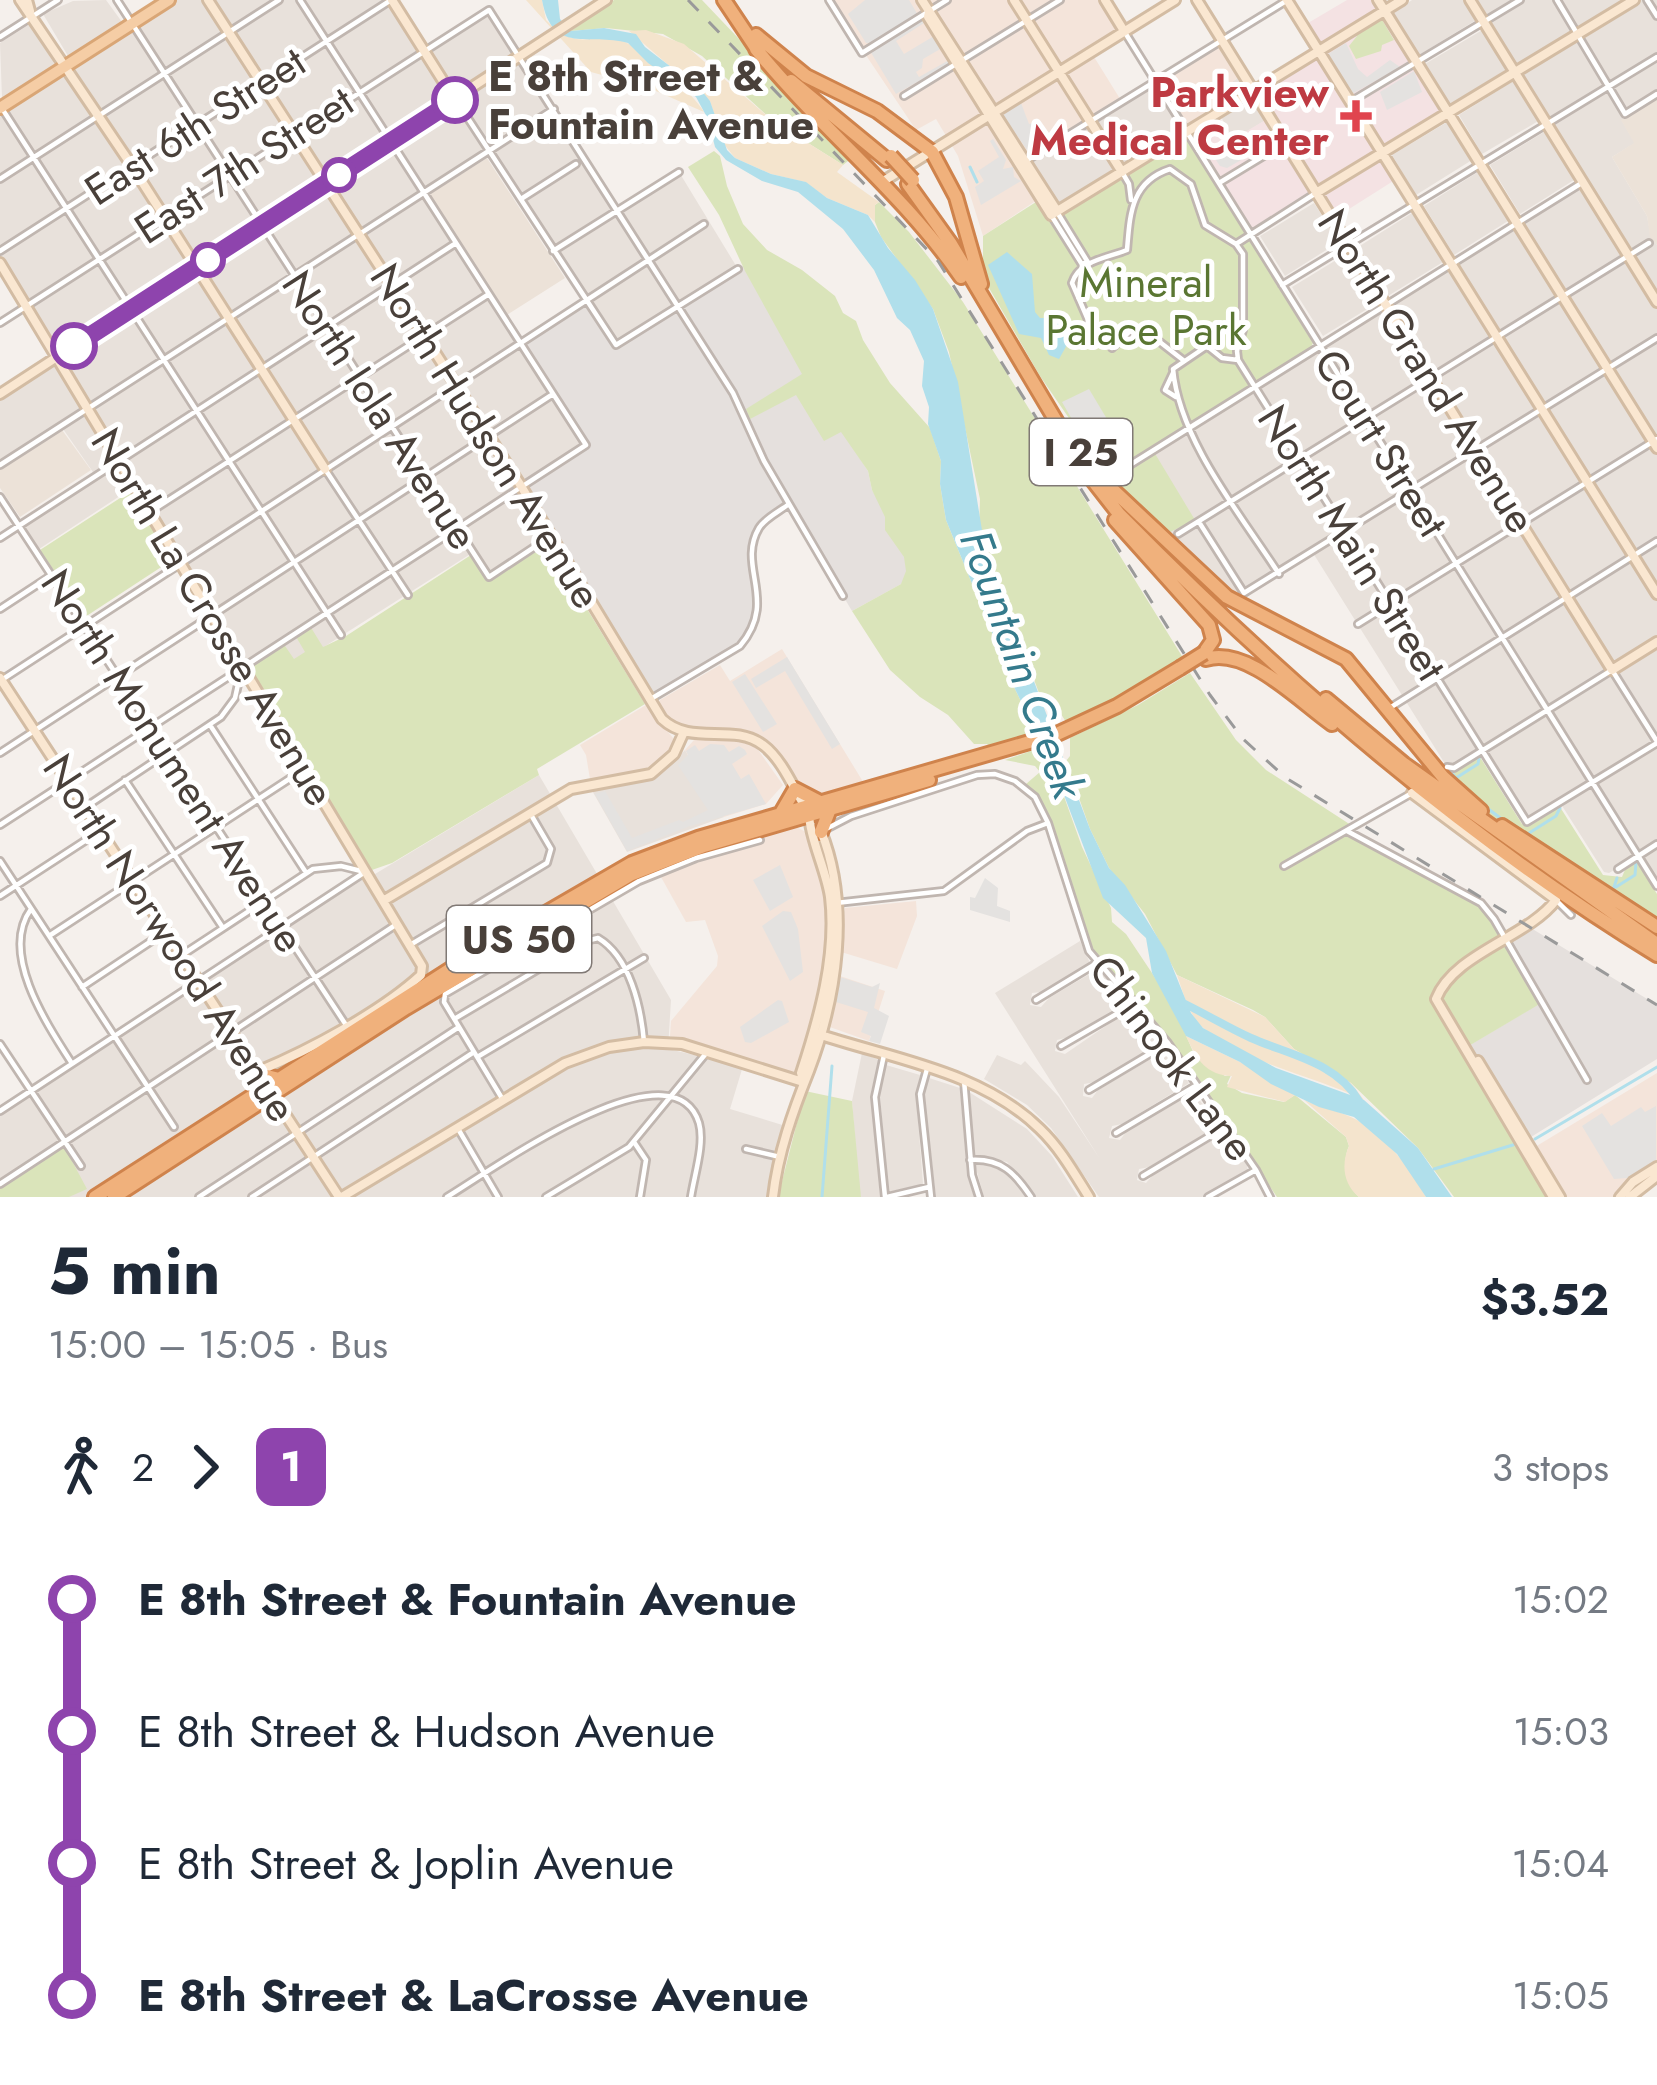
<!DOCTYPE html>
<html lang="en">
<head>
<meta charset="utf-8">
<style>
  :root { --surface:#fff; --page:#f6f6f7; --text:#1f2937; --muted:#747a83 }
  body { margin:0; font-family:Jost,sans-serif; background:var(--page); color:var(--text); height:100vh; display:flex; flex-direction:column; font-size:45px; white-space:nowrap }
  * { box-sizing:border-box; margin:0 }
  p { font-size:39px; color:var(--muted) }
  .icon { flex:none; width:66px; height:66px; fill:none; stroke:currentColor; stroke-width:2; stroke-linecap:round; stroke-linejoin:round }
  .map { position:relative; height:1197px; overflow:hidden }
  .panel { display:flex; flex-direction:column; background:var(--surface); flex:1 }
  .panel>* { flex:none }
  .badge { padding:0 24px; border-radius:18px; font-size:42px; line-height:78px }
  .map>.badge { position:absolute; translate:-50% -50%; box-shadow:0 0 0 6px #fff }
  .legs { display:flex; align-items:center; gap:18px; height:132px; padding:0 48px; font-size:39px }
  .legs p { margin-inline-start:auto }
  .head { display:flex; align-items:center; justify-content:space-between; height:204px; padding:0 48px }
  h1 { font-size:66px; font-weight:700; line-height:90px }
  ul { padding:0 48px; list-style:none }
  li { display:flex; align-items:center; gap:42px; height:132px; font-size:45px }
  li i { display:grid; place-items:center; width:18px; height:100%; margin:0 15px; background:currentColor }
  li i::after { content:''; width:30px; height:30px; margin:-15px; border:9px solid; border-radius:50%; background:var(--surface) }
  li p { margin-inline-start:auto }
  li:first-child i { background:linear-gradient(#0000 50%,currentColor 0) }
  li:last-child i { background:linear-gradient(currentColor 50%,#0000 0) }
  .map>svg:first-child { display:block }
  .residential { fill:#e8e1db }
  .commercial { fill:#f4e4da }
  .industrial { fill:#e5e0dd }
  .education { fill:#ece2d8 }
  .medical { fill:#f4e2e3 }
  .green { fill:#dae4ba }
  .sand { fill:#f4e4cd }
  .parking { fill:#e4e2e0 }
  .water { fill:#b0dfeb }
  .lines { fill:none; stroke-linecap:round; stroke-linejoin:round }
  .stream { stroke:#b0dfeb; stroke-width:3 }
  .river { stroke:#b0dfeb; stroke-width:8 }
  .street-casing { stroke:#c0b6b0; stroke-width:10 }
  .secondary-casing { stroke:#d3bca3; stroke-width:14 }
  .primary-casing { stroke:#d9a676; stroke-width:16 }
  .highway-casing { stroke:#cf834c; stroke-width:18 }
  .street { stroke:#fff; stroke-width:4.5 }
  .secondary { stroke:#fae7d1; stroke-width:8 }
  .primary { stroke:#f5cda5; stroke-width:10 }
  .highway { stroke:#f0b17c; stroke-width:12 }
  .rail { stroke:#9a9a9a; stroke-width:3; stroke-dasharray:15 15; stroke-linecap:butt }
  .highway-bridge-casing { stroke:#cf834c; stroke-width:18; stroke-linecap:butt }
  .highway-bridge { stroke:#f0b17c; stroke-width:12 }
  .line-1-casing { stroke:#fff; stroke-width:27 }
  .line-1 { stroke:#8e44ad; stroke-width:18 }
  .stop-1-dot { fill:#fff; stroke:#8e44ad; stroke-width:6 }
  .health-dot { fill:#e0444e; stroke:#fff; stroke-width:4.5 }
  .labels { text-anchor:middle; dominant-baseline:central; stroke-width:10; stroke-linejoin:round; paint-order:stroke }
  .shield { fill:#fff; stroke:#807975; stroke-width:3 }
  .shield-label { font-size:39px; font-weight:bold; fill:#49403a }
  .stop-label { font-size:42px; font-weight:bold; fill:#49403a; stroke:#fff; text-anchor:start }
  .health-label { font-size:42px; font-weight:bold; fill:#be3a42; stroke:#fff; text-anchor:end }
  .street-label { font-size:42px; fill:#49403a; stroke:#fff }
  .park-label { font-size:42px; fill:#5a7632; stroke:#fff }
  .water-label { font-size:45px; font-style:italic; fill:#347a8c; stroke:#fff }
</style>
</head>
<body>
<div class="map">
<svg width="1657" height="1197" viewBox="0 0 1657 1197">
  <rect width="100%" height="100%" fill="#f5f0ec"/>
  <path class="residential" d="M106,0L122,22L68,56L43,14L73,1Z
    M168,0H392L424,49L489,10L618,209L679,172L738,269L616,345L489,151L424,192L586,445L551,536L489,577L472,553L256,690L132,488L36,551L19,526L95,475L61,426L0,465V394L58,356L0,263V108Z
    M1412,0H1464L1476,20L1419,55L1392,14Z
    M1470,0H1657V94L1625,113L1622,121L1635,143L1612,157L1647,216L1651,237L1657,245V886L1638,856L1609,873L1604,872L1559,801L1527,822L1483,751L1454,768L1447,767L1313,553L1235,597L1168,533L1189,520L1152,450L1582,183Z
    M30,24L55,65L2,98L0,43Z
    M1484,29L1507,69L1449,105L1425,64Z
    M1243,74L1269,118L1233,140L1211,97Z
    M1515,80L1540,120L1482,154L1459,115Z
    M1155,82L1188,133L1054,214L1024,164Z
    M1449,121L1472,160L1416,195L1392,155Z
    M1544,132L1574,180L1520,214L1490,165Z
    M1478,172L1508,221L1454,255L1424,206Z
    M1314,203L1339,242L1285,276L1260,236Z
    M1412,213L1443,262L1388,296L1358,247Z
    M1346,254L1377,303L1323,336L1292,287Z
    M685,750L724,817L627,852L590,787L649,779L666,770Z
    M539,775L671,1000L668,1049L743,1066L730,1109L789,1127L780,1157L776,1197H0V1111L365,872L375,874Z
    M1080,941L1090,963L1041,992L1032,993L1030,1005L1041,1007L1049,998L1098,969L1126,1002L1069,1037L1057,1040L1055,1051L1065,1054L1132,1008L1159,1040L1147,1052L1095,1082L1084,1084L1083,1096L1092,1098L1098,1090L1164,1051L1189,1083L1122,1124L1112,1126L1109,1138L1120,1140L1126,1132L1193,1092L1219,1125L1150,1167L1139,1169L1137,1180L1146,1183L1153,1175L1223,1134L1247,1165L1248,1172L1202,1197H1099L1051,1128L1027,1105L984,1079L997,1055L1021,1065L1025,1061L1059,1097L1100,1159L995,993Z
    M862,1053L879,1060L871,1092L880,1197H861L859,1191L852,1101Z
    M886,1065L920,1075L916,1095L923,1184L888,1192L880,1094Z
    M929,1078L960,1088L967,1174L974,1197H936L924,1094Z
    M969,1092L1027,1129L1052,1156L1078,1197H1036L1007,1162L975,1156Z
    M988,1164L1013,1178L1025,1197H984L975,1165Z"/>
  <path class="commercial" d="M829,0H1105L1124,31L1091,52L1122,102L1024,163L1043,196L983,236L958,156L936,119L916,130Z
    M1222,41L1243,74L1212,97L1220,112L1188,133L1155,82Z
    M782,649L865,785L818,797L804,791L777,750L760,737L739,730L686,728L671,720L658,705L660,700L720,665L730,681Z
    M646,705L673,738L672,750L647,772L590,779L586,755L580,745Z
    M694,740H735L756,747L783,785L766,804L724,817L685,750Z
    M792,825L808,833L824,883L827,946L821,995L795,1074L670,1036L671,1021L717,966L718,956L705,920L686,922L656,868Z
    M916,901L917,916L897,969L841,952L845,908Z
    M837,975L885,991L869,1041L827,1026Z
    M1657,1073V1161L1628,1179L1615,1197H1565L1535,1147Z"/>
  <path class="industrial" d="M743,266L794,356L868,471L872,490L923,572L852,611L789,505L760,526L755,542L751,565L760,604L750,635L740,646L649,700L521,486L585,444L521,343L585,300L616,345Z
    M1526,925L1657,1005V1059L1531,1137L1470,1045L1542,1002L1505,938Z"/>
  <path class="education" d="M1657,98V245L1650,237L1647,216L1612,157L1634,143L1621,120Z
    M487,158L565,278L507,315L430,194Z
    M62,430L91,470L20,517L0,488V470Z"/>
  <path class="medical" d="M1347,0H1378L1448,113L1382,152L1398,178L1338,216L1332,219L1316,194L1251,234L1188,133L1217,114L1233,139L1269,118L1253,92L1318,51L1303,26Z"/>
  <path class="green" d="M614,0H702L852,158L843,165L773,121L702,56L663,34L606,28L571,31Z
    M1381,18L1394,40L1382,45L1381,51L1356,59L1349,46L1357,36H1352Z
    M1187,138L1313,343L1310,349L1151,447L1195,520L1168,533L1108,475L1040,376L989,288L983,269V236L1036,202L1049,221L1056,218Z
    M714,151L720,156L727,186L743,224L767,250L802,270L835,296L843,313L856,321L863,340L890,383L930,428L941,461L940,484L946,520L1015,689L1056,774L1082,847L1111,908L1112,922L1126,934L1152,973L1174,1008L1195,1056L1225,1076L1231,1075L1227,1084L1242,1093L1284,1102L1295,1095L1346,1137L1349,1146C1342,1161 1345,1185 1359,1197H1277L1170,1040L1093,953L1049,817L1026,784L1040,772L1035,766L1005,760L1034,750L1029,740L994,750L987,744H974L948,715L920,697L890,670L852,611L901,584L906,571L904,557L885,530V517L872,490L868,471L841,432L824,441L796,395L750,419L746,409L802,374L745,271L719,215L688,167Z
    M879,202L909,232L963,302L1185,661L1130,696L1068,725L1050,697L1039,693L979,531L980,499L949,352L933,309L881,237L875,222V205Z
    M134,489L175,558L85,617L40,550Z
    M548,545L645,704L537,769L539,775L392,863L369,871L248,666L283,643L294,659L305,652L295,635L310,626L323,647L346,636L471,555L490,578Z
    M1190,673L1236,740L1266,770L1354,827L1348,830L1481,903L1494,919L1543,1002L1462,1050L1547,1197H1454L1418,1148L1351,1083L1294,1049L1265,1017L1253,1010L1177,975L1145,914L1109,868L1090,829L1066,761L1070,756V738L1138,705Z
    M1480,757L1522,824L1531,825L1560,807L1603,875L1622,877L1627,865L1636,861L1657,894V935L1614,908L1440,781Z
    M805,1091L852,1101L861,1197H778Z
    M64,1146L87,1189L69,1197H0V1188Z"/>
  <path class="sand" d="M526,0H542L546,20C581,56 592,28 625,42C644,50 694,94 704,112L649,88L591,72Z
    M646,30L684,44L773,121L843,165L837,172L879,202L875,205V222L868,215L827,198L805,182L771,174L735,158L723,143L710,101L629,31Z
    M1177,975L1265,1017L1294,1049L1351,1083L1364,1100C1316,1076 1242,1063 1201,1026C1188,1013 1183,992 1177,975Z
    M1186,1036L1242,1063L1295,1095L1285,1102L1227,1087L1232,1076C1206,1075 1197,1060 1186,1036Z
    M1304,1100C1320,1108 1341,1111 1357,1120C1387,1136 1409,1168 1426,1197H1359C1343,1184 1341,1164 1349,1146L1346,1137Z"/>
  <path class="parking" d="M865,0H909L918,15L878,42L866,43L848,14Z
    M922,19L924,23L896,41L904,54L934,36L942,48L923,59L922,68L916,72L919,77L949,60L951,63L896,94L870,51Z
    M1346,43L1358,69L1367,77L1390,60L1400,67L1352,94L1328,54Z
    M1414,71L1422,92L1387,110L1380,92Z
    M1021,103L1029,124L1033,123L1038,137L1046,142L1029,153L1003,115Z
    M1260,132L1268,145L1227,168L1220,166L1212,154L1246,134L1252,137Z
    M993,139L1006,160L1003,169L1013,167L1014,177L1021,181L981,205L975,187L984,181L978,171L999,157L990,141Z
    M1089,389L1107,419L1081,435L1062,402Z
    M787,657L840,744L832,749L785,671L756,688L751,679Z
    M745,674L777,724L763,732L732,682Z
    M710,744L724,745L729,752L739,746L745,750L747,754L732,764L741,779L749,774L766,804L690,826L627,851L595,794L605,791L632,838L679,820L683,822L708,810L678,765L688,755L686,751L695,745L699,751Z
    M780,865L793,897L770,911L753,880Z
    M985,878L998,888L997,906L1010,911V922L970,910V897L975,898Z
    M783,911L791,912L798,929L803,972L790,981L762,926Z
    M840,977L872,987L880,983L874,1008L889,1016L880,1044L869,1041L871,1036L861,1032L868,1012L836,1002Z
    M778,1000L782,1001L789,1022L751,1043L745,1042L740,1027Z
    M1656,1106V1160L1627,1178L1614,1179L1582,1126L1602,1113L1611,1126L1641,1107L1645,1112Z"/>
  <path class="water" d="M542,0H558L560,19L571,31L604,28L636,34L645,47L701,90L710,101L727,150L735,158L771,174L806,182L827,198L868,215L888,248L915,280L933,309L958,382L986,555L1090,829L1109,868L1125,885L1166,951L1191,1013L1203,1028L1276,1068L1364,1100L1418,1148L1452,1197H1426L1397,1154L1354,1117L1319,1107L1271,1084L1240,1062L1186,1036L1152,973L1146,938L1103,898L1056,774L1015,689L946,520L940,484L941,461L928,424L929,407L922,386L924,361L910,330L897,318L874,270L843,229L798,192L762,181L726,160L715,147L708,119L696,97L648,63L628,43C589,32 552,56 542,0Z
    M1007,252L1032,274L1035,312L1040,318H1052L1072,336L1059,359L1049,355L1041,338L1019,334L988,265Z"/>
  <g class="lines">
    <path class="stream" d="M970,167L977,182
      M1453,774L1461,787
      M1456,778L1478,764L1479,758
      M1487,808L1503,820
      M1526,835L1556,816L1560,808
      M1616,887L1635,875L1636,862
      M1612,893L1617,878
      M1535,1139L1657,1067
      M1434,1169L1516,1144
      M822,1197L832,1066"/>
    <path class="river" d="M1181,1002C1204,1013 1227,1027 1251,1038C1289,1055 1336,1062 1359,1101"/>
    <defs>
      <path id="street" d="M117,0L489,577L551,536
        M829,0L862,53L947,0
        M1557,0L1625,114L1657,94
        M1647,0L1657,16
        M1124,31L1657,886
        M0,37L58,0
        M904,96L1060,0
        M456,100L616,345L738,269
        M1350,102L1520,0
        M3,110L341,635
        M1024,162L1286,1
        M1122,172L1129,184L1131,200
        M0,179L279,0
        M1219,183L1285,143
        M521,199L576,164
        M1057,212L1089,264
        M1051,215L1083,266
        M1236,244L1316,193
        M0,251L391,0
        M553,251L679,172
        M1282,285L1657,57
        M0,323L489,10L733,393L764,461L843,596
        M1104,332L1112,348L1129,332
        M1183,360L1147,332L1092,329L1072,283C1079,260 1108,258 1127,250C1130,216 1130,182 1170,169L1191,184L1205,225L1236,244L1243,254V330L1237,351L1238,360L1527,822L1657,743
        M1238,360L1222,358L1207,346L1173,369C1179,440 1241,515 1279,574
        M1173,373L1165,390L1176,397
        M0,465L554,109
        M325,469L408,595
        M1117,473L1580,184
        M0,497L346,1025
        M150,512L489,294
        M1199,522L1244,593L1657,338
        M1178,534L1649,243
        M0,538L456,243
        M0,609L52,575
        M1358,624L1657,439
        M0,681L704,224
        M649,700L740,646C779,600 736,567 759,528C765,518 780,511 789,504
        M1388,709L1657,541
        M210,725L305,871
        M0,753L553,394
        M1447,767L1454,768L1612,670L1656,740
        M125,780L223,928
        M84,808L221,717L235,698L241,671
        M0,825L586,445L300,0
        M826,829L851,816L977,775L995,774L1015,781L1035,797L1048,823L1089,951L1168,1043L1256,1170L1270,1197
        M1347,831L1481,903L1494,919L1587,1080
        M0,861L174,1127
        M1284,866L1412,793
        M1618,869L1657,844
        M0,896L100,831
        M1556,900L1571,915
        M836,903L944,891L1027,831L1048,823
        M31,909C0,952 44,1020 71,1062
        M49,936L303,770
        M410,945L547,863L551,849L530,813
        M182,955L313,869L341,866L365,872
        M82,987L165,932
        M1036,1000L1097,963
        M456,1018L586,941L598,938C630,957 641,1007 644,1042
        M0,1044L81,1166
        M1061,1046L1120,1012L1133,1000
        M884,1055L875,1097L885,1197
        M479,1056L644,958
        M927,1069L920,1094L931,1197
        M964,1080L972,1175L979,1197
        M1089,1090L1168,1043
        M503,1100L444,1002L445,994L639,881L696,858L760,840
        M0,1111L365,872
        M457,1127L498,1197
        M1116,1133L1197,1085
        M634,1142L646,1160L640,1197
        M746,1149L780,1157
        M970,1160C1001,1158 1015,1173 1031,1197
        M1143,1176L1225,1127
        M0,1184L397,924
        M199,1197L459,1027
        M252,1197L474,1052
        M447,1197C486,1174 673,1038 699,1123C705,1144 694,1176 691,1197
        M546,1197L629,1147L708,1051
        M887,1197L929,1187
        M1208,1197L1256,1170"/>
      <path id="secondary" d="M20,0L132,166L325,469
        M27,0L30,11
        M208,0L521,486L662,719C692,747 732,722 763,745C782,759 794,789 806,809
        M392,0L455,100
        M922,0L1057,211
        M1014,0L1122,172
        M1105,0L1124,31
        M1197,0L1612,670L1657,642
        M1287,0L1657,594
        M1378,0L1657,448
        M1470,0L1657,302
        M929,12L928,17L1051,215L1402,0
        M882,182L1175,0
        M1316,193L1634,0
        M0,263L422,966L421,975C381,1012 309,1050 259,1071
        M0,394L606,0
        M0,678L259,1074
        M1412,793L1556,900C1527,938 1454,953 1436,999L1553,1197
        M383,901L571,789L651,774L674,754L683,734
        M818,1034C893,1059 981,1071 1040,1129C1060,1148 1074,1173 1089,1197
        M1478,1061L1560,1197
        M803,1080L801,1073C819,1018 837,955 830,897C826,870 810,839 809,815
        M270,1091L339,1197
        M342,1197L565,1063L609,1047L644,1042L682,1044L803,1082
        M773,1197C778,1153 793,1111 809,1071C837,997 851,906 821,831
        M1620,1197L1633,1182L1657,1167
        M1630,1197L1657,1176"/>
      <path id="primary" d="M0,108L169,0"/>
      <path id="highway" d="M724,0L758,51
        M756,35L806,76L877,111L932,152L956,197L981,284
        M756,49C821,129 903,193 961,277
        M791,81L887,160
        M908,184L951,244L1087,473L1119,514C1281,679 1459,834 1657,955
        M1097,475L1227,597L1346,659L1443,777L1481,811
        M1115,520L1209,625L1213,640L1204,653
        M1206,659C1247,646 1299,701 1332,724
        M1326,699L1404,764L1657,944
        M781,813L795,789L820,802
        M1502,826L1657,927
        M821,832L830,809
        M255,1094L259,1074L279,1079
        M95,1197L463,961L632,863L698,838L1057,734L1117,706L1180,668
        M114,1197L406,1008L630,875L704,846L929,780"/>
    </defs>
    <use href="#street" class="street-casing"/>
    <use href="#secondary" class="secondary-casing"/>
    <use href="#primary" class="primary-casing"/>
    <use href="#highway" class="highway-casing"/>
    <use href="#street" class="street"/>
    <use href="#secondary" class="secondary"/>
    <use href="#primary" class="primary"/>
    <use href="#highway" class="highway"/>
    <path class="rail" d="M688,0L938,261L1210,695L1243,739L1286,778L1657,1005"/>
    <defs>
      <path id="highway-bridge" d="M891,156L913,180
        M1180,668L1204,653"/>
    </defs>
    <use href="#highway-bridge" class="highway-bridge-casing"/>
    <use href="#highway-bridge" class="highway-bridge"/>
  </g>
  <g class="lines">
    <defs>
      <path id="line-1" d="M74,346L455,100"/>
    </defs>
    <use href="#line-1" class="line-1-casing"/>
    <use href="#line-1" class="line-1"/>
  </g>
  <g class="stop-1-dot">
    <circle cx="455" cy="100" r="21"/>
    <circle cx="339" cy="175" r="15"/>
    <circle cx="208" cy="260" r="15"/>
    <circle cx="74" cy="346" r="21"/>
  </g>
  <path class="health-dot" d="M1350 98h12v12h12v12h-12v12h-12v-12h-12v-12h12z"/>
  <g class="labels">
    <g class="shield">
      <rect x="1030" y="419" width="102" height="66" rx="9"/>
      <rect x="447" y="906" width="144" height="66" rx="9"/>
    </g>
    <g class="shield-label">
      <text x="1081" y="452">I 25</text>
      <text x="519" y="939">US 50</text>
    </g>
    <g class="stop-label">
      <text x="488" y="76">E 8th Street &amp;<tspan x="488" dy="48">Fountain Avenue</tspan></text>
    </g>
    <g class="health-label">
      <text x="1329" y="92">Parkview<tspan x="1329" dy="48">Medical Center</tspan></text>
    </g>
    <g class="street-label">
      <text transform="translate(195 126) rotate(-33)">East 6th Street</text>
      <text transform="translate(244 165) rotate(-33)">East 7th Street</text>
      <text transform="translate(1427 371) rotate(58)">North Grand Avenue</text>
      <text transform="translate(380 410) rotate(57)">North Iola Avenue</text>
      <text transform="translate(486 436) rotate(58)">North Hudson Avenue</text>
      <text transform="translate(1381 443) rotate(58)">Court Street</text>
      <text transform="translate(1352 543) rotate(58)">North Main Street</text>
      <text transform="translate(213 617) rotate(59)">North La Crosse Avenue</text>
      <text transform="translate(173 761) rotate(57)">North Monument Avenue</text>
      <text transform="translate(170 938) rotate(57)">North Norwood Avenue</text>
      <text transform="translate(1172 1058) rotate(53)">Chinook Lane</text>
    </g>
    <g class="park-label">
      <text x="1146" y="282">Mineral<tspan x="1146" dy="48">Palace Park</tspan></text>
    </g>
    <g class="water-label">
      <text transform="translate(1022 664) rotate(70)">Fountain Creek</text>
    </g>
  </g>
</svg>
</div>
<section class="panel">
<div class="head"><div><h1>5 min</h1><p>15:00 – 15:05 · Bus</p></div><b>$3.52</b></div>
<div class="legs"><svg class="icon" aria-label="walk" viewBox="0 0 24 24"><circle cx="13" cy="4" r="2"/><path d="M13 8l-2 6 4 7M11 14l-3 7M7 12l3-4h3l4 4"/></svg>2<svg class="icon" aria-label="forward" viewBox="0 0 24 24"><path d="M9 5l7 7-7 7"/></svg><b class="badge" style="background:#8e44ad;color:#fff">1</b><p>3 stops</p></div>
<ul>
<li><i style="color:#8e44ad"></i><b>E 8th Street &amp; Fountain Avenue</b><p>15:02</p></li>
<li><i style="color:#8e44ad"></i><span>E 8th Street &amp; Hudson Avenue</span><p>15:03</p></li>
<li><i style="color:#8e44ad"></i><span>E 8th Street &amp; Joplin Avenue</span><p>15:04</p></li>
<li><i style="color:#8e44ad"></i><b>E 8th Street &amp; LaCrosse Avenue</b><p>15:05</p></li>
</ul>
</section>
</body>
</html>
